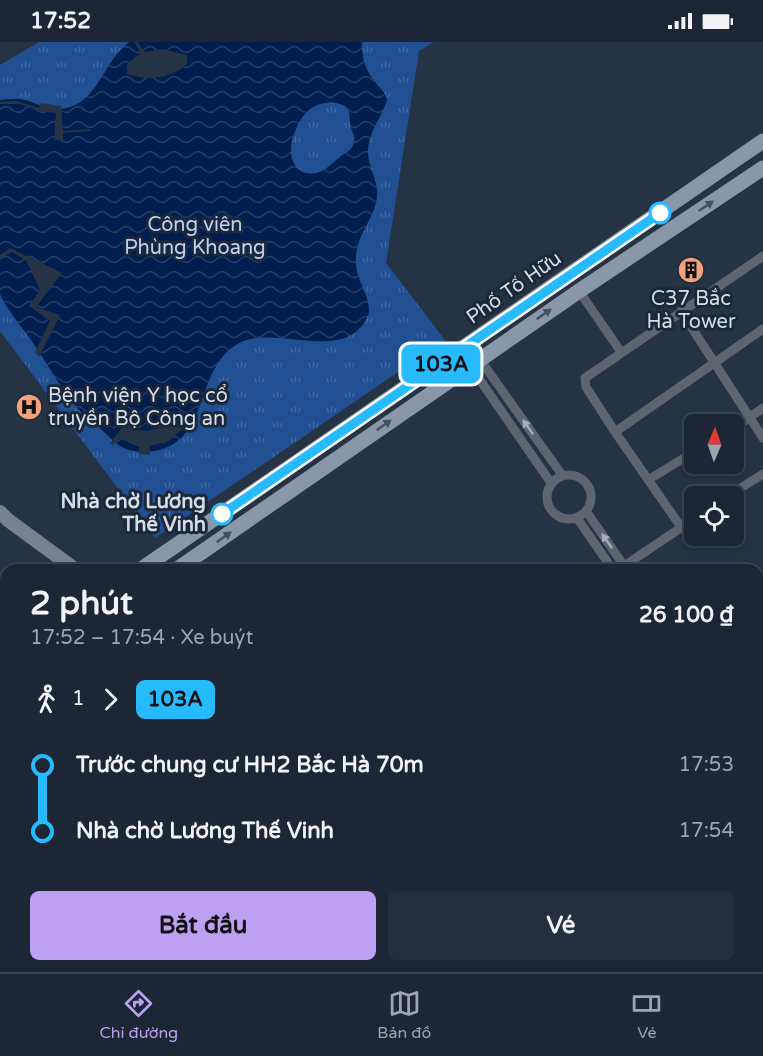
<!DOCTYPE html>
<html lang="vi">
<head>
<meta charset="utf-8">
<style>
  :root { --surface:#1c2634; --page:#252e3c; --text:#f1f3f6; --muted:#a0a5ac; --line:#3a434f; --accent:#bca0f2 }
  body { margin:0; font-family:"Varela Round",sans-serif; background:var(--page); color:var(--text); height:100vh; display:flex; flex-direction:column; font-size:22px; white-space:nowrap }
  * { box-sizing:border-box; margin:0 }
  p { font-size:20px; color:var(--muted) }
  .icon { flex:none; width:33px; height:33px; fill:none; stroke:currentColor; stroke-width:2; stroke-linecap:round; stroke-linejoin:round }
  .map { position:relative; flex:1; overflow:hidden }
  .panel { position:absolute; left:0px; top:522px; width:764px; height:408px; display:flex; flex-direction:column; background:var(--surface); border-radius:18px 18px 0 0; box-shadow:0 3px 9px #0003,0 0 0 2px var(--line) }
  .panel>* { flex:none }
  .badge { padding:0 12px; border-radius:9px; font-size:21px; line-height:39px }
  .needle { width:39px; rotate:2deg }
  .controls { position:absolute; left:684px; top:372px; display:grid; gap:12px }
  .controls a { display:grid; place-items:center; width:60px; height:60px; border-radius:9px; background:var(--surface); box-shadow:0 3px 9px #0003,0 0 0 2px var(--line); font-size:30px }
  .map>.badge { position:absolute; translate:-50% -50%; box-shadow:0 0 0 3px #fff }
  .legs { display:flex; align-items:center; gap:9px; height:66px; padding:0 30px; font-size:20px }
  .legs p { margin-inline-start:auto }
  .summary { display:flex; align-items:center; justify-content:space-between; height:102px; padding:0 30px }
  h1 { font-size:33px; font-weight:700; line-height:45px }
  .action { display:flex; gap:12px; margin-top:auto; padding:12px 30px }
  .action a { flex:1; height:69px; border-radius:9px; background:var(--accent); color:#111; font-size:24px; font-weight:700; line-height:69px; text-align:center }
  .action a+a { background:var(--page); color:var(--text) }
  ul { padding:0 30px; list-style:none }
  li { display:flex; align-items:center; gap:21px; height:66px; font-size:22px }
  li i { display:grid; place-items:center; width:9px; height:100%; margin:0 8px; background:currentColor }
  li i::after { content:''; width:15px; height:15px; margin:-8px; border:4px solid; border-radius:50%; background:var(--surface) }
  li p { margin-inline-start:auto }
  li:first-child i { background:linear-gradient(#0000 50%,currentColor 0) }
  li:last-child i { background:linear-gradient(currentColor 50%,#0000 0) }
  .status { display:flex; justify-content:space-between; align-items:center; height:42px; padding:0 30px; background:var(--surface); direction:ltr }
  .status svg { height:16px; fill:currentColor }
  .menu { display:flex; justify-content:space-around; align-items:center; height:84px; border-top:2px solid var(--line); background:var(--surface); font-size:16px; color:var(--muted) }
  .menu a { display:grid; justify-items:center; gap:3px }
  .menu .on { color:var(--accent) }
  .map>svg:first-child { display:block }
  .park { fill:url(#park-tufts) }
  .pitch { fill:#204f92 }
  .water { fill:url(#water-waves); fill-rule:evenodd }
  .pier { fill:#263345 }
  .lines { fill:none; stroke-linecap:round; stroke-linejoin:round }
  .street { stroke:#5f656e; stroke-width:9 }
  .secondary { stroke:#778190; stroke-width:14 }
  .primary { stroke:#8a97a9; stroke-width:15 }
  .oneway { fill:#424f61 }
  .oneway2 { fill:#a6adb8 }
  .line-1-casing { stroke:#fff; stroke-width:14 }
  .line-1 { stroke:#27baff; stroke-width:9 }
  .stop-1-dot { fill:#fff; stroke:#27baff; stroke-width:3 }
  .labels { text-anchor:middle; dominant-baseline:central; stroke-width:6; stroke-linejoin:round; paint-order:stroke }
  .park-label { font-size:20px; fill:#b8d2f9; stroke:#1c283a }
  .street-label { font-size:20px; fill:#d5dde9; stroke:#1c283a }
  .poi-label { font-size:20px; fill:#d5dde9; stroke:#1c283a }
  .stop-label { font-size:20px; font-weight:bold; fill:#d5dde9; stroke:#1c283a; text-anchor:end }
</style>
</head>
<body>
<div class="status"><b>17:52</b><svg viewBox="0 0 49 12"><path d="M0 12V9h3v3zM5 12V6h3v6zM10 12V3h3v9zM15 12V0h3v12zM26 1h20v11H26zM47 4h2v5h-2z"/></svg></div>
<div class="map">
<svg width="763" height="930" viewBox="0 0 763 930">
  <defs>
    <pattern id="park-tufts" width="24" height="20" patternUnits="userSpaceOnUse" patternTransform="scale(1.5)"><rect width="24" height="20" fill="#204f92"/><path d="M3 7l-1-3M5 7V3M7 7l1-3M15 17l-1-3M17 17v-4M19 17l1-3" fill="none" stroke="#4068a1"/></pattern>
    <pattern id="water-waves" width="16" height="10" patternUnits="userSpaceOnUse" patternTransform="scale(1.5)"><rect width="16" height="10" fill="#001e4f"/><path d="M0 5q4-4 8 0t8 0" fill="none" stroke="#243e68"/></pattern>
  </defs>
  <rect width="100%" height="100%" fill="#263345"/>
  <path class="park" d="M39,0H434L419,9L386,221L445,298L155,496L0,289V23Z"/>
  <path class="pitch" d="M233,924H282L286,930H237Z"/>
  <path class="water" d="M129,0H362C362,17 365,28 376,41C381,47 385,50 387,58C382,75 368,90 368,110C368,126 379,139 377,156C373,180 354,195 356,222C356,239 375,260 367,276C342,324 273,279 236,303C196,328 209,391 163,407C152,411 137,411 126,407C117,403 111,397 104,390C96,382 86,376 79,368C61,347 47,321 31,298C24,288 2,261 0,251C0,239 0,212 0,199C0,152 0,105 0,58C6,57 13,57 19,57C32,58 45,68 59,67C98,65 102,20 129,0ZM332,60C355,65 347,69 351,85C352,92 357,95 353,103C351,109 344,111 340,115C328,125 317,138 300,128C281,115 296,78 310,67C317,62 325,61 332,60Z"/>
  <path class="pier" d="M134,0H137L145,10L162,7L187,13V22L180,28L162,35L143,36L127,32V22L141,11Z
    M16,59L39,66L41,61L61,64L63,89L90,87V89L63,91V98H54L56,71L40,69L20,62H0V60Z
    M10,206L62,231L36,265L60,273L39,315L35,310L50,279L29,264L40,248L26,218L12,210L0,217V213Z
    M175,373L195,384L193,387L186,384L169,399L150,404V413L139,412V405L119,396L113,403L110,401L125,382L135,387L148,389L163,385Z"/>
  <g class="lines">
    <path class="street" d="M579,249L621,310
      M681,269L763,396
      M469,302L562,433
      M460,309L551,441
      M734,386L763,366
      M615,390L763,287
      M547 455a22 22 0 1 1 44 0a22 22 0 1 1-44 0Z
      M648,438L694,410
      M728,454L763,432
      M586,469L627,528
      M577,476L613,528
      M681,485L615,390L586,345L585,336L763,214
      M618,528L694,477
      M758,714L763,722
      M758,738L763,734
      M758,790L763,773
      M0,816L6,821
      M0,908L6,905
      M135,924L143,930
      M711,930L713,924"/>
    <path class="secondary" d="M0,470L8,478L76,528
      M672,924L681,930"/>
    <path class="primary" d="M140,528L763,99
      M176,528L579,249L763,126
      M0,623L6,619
      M0,648L6,644"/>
  </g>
  <defs><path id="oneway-solid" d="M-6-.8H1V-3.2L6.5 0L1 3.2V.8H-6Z" transform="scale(1.5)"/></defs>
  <g class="oneway">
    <use href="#oneway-solid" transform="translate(706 164) rotate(-34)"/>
    <use href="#oneway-solid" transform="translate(544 272) rotate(-35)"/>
    <use href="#oneway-solid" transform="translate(384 383) rotate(-35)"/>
    <use href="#oneway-solid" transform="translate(224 495) rotate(-35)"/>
  </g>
  <g class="oneway2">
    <use href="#oneway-solid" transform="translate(528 385) rotate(-125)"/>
    <use href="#oneway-solid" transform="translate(607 499) rotate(-125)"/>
  </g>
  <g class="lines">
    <defs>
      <path id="line-1" d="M222,472L660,171"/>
    </defs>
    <use href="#line-1" class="line-1-casing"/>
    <use href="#line-1" class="line-1"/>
  </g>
  <defs>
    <symbol id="building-disc" viewBox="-11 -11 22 22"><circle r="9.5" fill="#f0a27a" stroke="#1c283a"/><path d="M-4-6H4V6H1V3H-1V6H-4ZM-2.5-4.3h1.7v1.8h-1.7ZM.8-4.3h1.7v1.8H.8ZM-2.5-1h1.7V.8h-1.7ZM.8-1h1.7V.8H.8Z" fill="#111"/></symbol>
    <symbol id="hospital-disc" viewBox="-11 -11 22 22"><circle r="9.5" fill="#f0a27a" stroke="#1c283a"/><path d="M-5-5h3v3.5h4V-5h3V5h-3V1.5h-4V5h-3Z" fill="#111"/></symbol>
  </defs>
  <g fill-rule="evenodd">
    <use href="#building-disc" x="676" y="213" width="30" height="30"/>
    <use href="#hospital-disc" x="14" y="350" width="30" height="30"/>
  </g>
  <g class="stop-1-dot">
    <circle cx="660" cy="171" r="10"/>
    <circle cx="222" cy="472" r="10"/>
  </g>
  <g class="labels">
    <g class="park-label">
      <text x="195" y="183">Công viên<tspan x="195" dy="23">Phùng Khoang</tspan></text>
    </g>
    <g class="street-label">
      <text transform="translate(514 246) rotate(-35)">Phố Tố Hữu</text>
    </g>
    <g class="poi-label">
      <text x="691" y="257">C37 Bắc<tspan x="691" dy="23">Hà Tower</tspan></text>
      <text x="48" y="354" text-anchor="start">Bệnh viện Y học cổ<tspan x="48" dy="23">truyền Bộ Công an</tspan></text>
    </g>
    <g class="stop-label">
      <text x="206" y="460">Nhà chờ Lương<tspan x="206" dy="23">Thế Vinh</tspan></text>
    </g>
  </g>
</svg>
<div class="controls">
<a><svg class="needle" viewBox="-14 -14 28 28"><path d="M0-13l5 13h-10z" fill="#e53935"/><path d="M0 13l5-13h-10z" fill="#a0a5ac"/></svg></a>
<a><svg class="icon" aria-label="locate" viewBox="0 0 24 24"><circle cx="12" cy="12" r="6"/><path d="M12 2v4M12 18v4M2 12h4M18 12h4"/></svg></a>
</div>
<b class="badge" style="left:441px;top:322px;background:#27baff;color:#111">103A</b>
<section class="panel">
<div class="summary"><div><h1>2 phút</h1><p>17:52 – 17:54 · Xe buýt</p></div><b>26 100 ₫</b></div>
<div class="legs"><svg class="icon" aria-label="walk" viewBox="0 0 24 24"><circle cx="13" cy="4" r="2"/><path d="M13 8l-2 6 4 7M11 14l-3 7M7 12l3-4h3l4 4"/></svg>1<svg class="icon" aria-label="forward" viewBox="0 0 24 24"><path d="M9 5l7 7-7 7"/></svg><b class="badge" style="background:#27baff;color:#111">103A</b></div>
<ul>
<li><i style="color:#27baff"></i><b>Trước chung cư HH2 Bắc Hà 70m</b><p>17:53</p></li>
<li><i style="color:#27baff"></i><b>Nhà chờ Lương Thế Vinh</b><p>17:54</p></li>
</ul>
<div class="action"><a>Bắt đầu</a><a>Vé</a></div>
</section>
</div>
<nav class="menu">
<a class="on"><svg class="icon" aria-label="directions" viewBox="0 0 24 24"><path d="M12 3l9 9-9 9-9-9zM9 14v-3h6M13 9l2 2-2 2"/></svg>Chỉ đường</a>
<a><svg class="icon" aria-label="map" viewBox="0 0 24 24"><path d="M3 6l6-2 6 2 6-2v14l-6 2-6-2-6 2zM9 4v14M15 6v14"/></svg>Bản đồ</a>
<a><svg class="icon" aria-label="tickets" viewBox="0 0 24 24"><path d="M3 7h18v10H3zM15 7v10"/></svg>Vé</a>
</nav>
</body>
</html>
